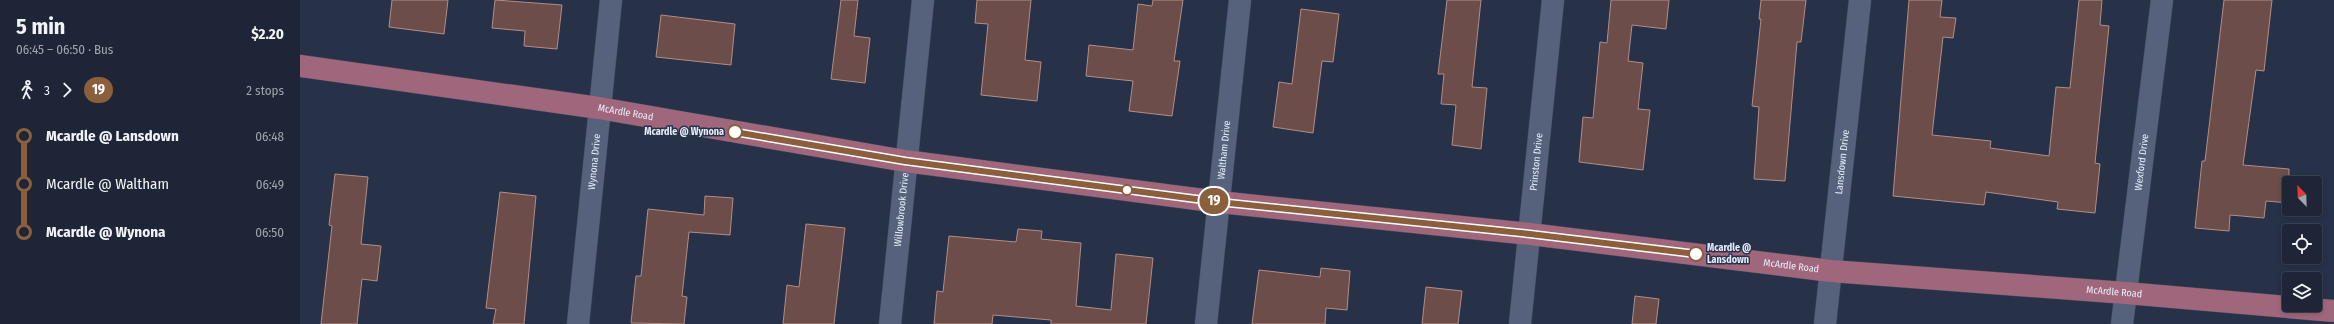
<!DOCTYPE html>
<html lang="en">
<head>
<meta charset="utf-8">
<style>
  :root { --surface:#1d2536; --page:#252d3e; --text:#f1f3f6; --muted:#a0a5ad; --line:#3b4251 }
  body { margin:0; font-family:"Fira Sans Condensed",sans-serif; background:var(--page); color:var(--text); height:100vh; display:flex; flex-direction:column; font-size:15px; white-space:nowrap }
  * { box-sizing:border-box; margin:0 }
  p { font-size:13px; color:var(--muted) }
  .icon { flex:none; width:22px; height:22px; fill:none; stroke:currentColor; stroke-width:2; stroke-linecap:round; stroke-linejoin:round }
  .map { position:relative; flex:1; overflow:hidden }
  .panel { display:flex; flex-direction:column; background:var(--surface); width:300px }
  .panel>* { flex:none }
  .badge { padding:0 8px; border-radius:13px; font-size:14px; line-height:26px }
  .needle { width:26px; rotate:337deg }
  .buttons { position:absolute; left:1982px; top:176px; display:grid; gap:8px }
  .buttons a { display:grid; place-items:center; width:40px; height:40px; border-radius:4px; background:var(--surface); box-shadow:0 2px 6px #0003,0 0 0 1px var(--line); font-size:20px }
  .map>.badge { position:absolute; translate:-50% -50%; box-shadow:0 0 0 2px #fff }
  .legs { display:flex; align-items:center; gap:6px; height:44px; padding:0 16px; font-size:13px }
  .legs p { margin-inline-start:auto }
  .headline { display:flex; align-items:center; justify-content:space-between; height:68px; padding:0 16px }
  h1 { font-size:22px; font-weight:700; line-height:30px }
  ul { padding:0 16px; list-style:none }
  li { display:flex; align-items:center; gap:14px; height:48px; font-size:15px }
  li i { display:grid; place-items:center; width:6px; height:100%; margin:0 5px; background:currentColor }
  li i::after { content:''; width:10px; height:10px; margin:-5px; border:3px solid; border-radius:50%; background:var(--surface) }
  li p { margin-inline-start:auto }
  li:first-child i { background:linear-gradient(#0000 50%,currentColor 0) }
  li:last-child i { background:linear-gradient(currentColor 50%,#0000 0) }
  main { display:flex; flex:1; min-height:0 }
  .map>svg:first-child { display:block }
  .building { fill:#6d4d49; stroke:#b18e88 }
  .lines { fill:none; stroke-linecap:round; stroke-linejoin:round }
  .minor-casing { stroke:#434c5f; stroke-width:23 }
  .major-casing { stroke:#434c5f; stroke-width:23 }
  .minor { stroke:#56627b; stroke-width:22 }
  .major { stroke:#a0677c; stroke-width:22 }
  .line-1-casing { stroke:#fff; stroke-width:9 }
  .line-1 { stroke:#8b5e3c; stroke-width:6 }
  .stop-1-dot { fill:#fff; stroke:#8b5e3c; stroke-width:2 }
  .labels { text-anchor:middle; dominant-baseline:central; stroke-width:3; stroke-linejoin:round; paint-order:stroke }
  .street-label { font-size:10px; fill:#e5ecfb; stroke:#273148 }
  .stop-label { font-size:10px; font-weight:bold; fill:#e5ecfb; stroke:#273148; text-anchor:end }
</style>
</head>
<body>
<main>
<section class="panel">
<div class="headline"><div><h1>5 min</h1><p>06:45 – 06:50 · Bus</p></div><b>$2.20</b></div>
<div class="legs"><svg class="icon" aria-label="walk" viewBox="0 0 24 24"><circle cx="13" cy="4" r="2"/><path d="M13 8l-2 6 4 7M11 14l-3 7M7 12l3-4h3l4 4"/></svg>3<svg class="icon" aria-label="forward" viewBox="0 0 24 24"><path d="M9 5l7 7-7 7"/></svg><b class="badge" style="background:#8b5e3c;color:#fff">19</b><p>2 stops</p></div>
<ul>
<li><i style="color:#8b5e3c"></i><b>Mcardle @ Lansdown</b><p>06:48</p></li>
<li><i style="color:#8b5e3c"></i><span>Mcardle @ Waltham</span><p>06:49</p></li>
<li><i style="color:#8b5e3c"></i><b>Mcardle @ Wynona</b><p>06:50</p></li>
</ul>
</section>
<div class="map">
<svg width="2034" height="324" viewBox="0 0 2034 324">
  <rect width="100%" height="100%" fill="#273148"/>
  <path class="building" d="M92,0H148L144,34L89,27Z
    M195,0L262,5L257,49L224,46L225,31L192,28Z
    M541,0H558L554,36L570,38L565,83L531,79Z
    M677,0H731L725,60L741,62L737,101L681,95L688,24L675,23Z
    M853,0H883L874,61H880L872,116L829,111L833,81L786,76L789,45L833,50L838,4L852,6Z
    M1147,0H1181L1172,87L1187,88L1181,149L1152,145L1156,105L1141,104L1144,74H1138Z
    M1311,0H1369L1366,29L1332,25L1328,61L1343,63L1338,109L1350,110L1343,170L1279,162L1283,117L1293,118L1300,42L1307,43Z
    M1461,0H1506L1501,42H1497L1485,181L1454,179L1459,107L1452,106L1461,19H1459Z
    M1609,0H1642L1640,17L1656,18L1653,38L1643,37L1632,135L1691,141L1690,148L1749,156L1756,87L1770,88L1779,0H1802L1800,25L1809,26L1795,163L1800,164L1795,213L1757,209L1758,202L1686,192L1684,205L1593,196Z
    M1924,0H1972L1964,71L1956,70L1943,165L1989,169V203L1966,201L1964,218L1930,215L1929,231L1895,228L1902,161H1905Z
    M1001,9L1039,14L1033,62L1022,61L1013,133L973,127L979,82L992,84Z
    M361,15L435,24L431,65L356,57Z
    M35,174L68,177L61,244L81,246L77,281L62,279L57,324H21L32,226L29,225Z
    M200,192L236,196L224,324H193L196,309L186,308Z
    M405,196L433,198L430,235L389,232L382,296L387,297L384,324L331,323L336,276H341L348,209L404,215Z
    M506,224L545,228L534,324H483L487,285L499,287Z
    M718,229L742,231L741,239L781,243L776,306L811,310L816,254L853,258L846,324H751V320L693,315L692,324H634L637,291L643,292L649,236L716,242Z
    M1021,268L1050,271L1047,310L1026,308L1025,324H952L959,270L1020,277Z
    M1126,287L1162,291L1158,324H1122Z
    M1335,296L1359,299L1356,324H1332Z"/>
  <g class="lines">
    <defs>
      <g id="minor">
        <path id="s1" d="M278,324L311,0"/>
        <path id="s2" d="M590,324L623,0"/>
        <path id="s3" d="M906,324L940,0"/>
        <path id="s4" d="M1220,324L1253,0"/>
        <path id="s5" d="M1525,324L1560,0"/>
        <path id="s6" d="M1822,324L1862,0"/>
      </g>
      <g id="major">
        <path id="s7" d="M0,66L299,108L605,161L919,202L1230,234L1531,271L1826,293L2034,311"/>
      </g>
    </defs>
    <use href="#minor" class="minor-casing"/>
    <use href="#major" class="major-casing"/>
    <use href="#minor" class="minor"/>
    <use href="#major" class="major"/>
  </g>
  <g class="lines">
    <defs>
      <path id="line-1" d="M435,132L605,161L919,202L1230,234L1396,254"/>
    </defs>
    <use href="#line-1" class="line-1-casing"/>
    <use href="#line-1" class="line-1"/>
  </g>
  <g class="stop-1-dot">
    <circle cx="435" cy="132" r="7"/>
    <circle cx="827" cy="190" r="5"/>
    <circle cx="1396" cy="254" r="7"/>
  </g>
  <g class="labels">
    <g class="street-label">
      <text stroke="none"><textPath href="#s7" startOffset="329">McArdle Road</textPath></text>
      <text stroke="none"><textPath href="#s3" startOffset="175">Waltham Drive</textPath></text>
      <text stroke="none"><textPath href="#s1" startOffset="163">Wynona Drive</textPath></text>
      <text stroke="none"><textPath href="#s4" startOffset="163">Prinston Drive</textPath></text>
      <text stroke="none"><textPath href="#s5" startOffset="163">Lansdown Drive</textPath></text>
      <text stroke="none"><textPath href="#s6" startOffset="163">Wexford Drive</textPath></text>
      <text stroke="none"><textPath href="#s2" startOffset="115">Willowbrook Drive</textPath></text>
      <text stroke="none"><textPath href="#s7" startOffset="1505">McArdle Road</textPath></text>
      <text stroke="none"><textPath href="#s7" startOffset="1829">McArdle Road</textPath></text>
    </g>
    <g class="stop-label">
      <text x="424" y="132">Mcardle @ Wynona</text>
      <text x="1407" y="248" text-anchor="start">Mcardle @<tspan x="1407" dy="12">Lansdown</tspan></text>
    </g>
  </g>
</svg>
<div class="buttons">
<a><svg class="needle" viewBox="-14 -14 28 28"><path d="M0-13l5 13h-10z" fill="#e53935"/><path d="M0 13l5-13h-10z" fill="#a0a5ad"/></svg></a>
<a><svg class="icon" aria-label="locate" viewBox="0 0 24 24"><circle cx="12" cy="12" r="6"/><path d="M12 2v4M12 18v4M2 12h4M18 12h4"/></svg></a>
<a><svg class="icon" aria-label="layers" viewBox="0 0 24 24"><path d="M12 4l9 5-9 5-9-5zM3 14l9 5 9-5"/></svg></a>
</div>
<b class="badge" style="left:914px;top:201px;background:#8b5e3c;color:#fff">19</b>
</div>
</main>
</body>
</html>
